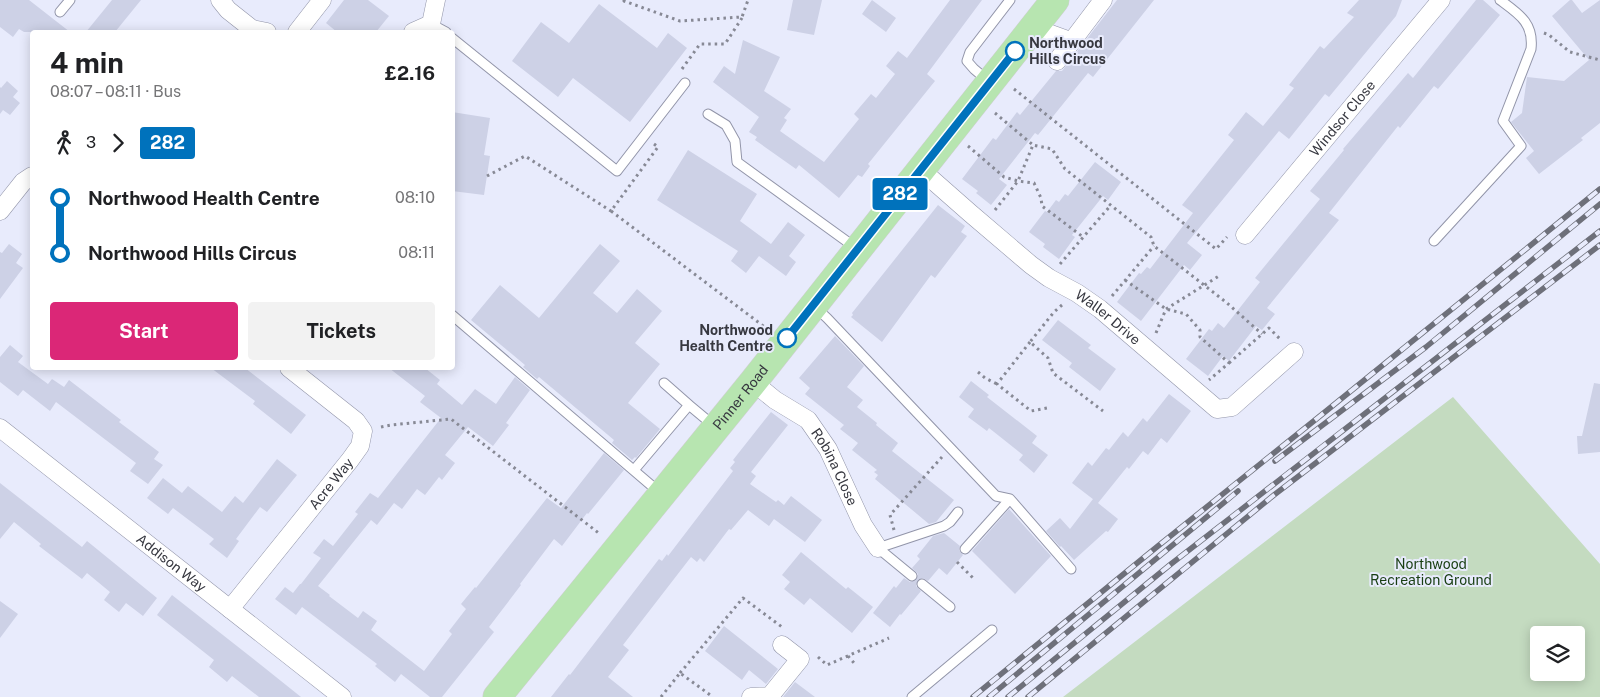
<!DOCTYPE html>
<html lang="en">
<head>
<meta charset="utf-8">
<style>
  :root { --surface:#fff; --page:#f2f2f2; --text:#202124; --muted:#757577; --accent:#db2777 }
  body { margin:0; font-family:"Public Sans",sans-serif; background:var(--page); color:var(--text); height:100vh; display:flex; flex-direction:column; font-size:19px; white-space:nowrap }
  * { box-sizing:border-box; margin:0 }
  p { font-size:16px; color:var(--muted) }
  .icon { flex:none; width:28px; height:28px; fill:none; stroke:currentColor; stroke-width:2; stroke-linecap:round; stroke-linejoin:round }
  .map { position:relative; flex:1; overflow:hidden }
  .panel { position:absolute; left:30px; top:30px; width:425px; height:340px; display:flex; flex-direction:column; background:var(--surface); border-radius:5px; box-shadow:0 2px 12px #0003 }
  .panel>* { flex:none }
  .badge { padding:0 10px; border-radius:4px; font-size:18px; line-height:32px }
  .fabs { position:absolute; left:1530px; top:626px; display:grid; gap:10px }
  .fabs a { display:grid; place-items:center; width:55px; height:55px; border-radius:5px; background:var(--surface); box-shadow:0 2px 12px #0003; font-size:25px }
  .map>.badge { position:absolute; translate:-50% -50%; box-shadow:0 0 0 2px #fff }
  .legs { display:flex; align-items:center; gap:8px; height:55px; padding:0 20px; font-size:16px }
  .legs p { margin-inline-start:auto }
  .summary { display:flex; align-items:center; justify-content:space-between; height:85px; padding:0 20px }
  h1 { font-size:28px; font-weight:700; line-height:38px }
  .action { display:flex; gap:10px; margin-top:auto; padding:10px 20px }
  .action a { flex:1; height:58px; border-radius:5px; background:var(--accent); color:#fff; font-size:20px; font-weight:700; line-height:58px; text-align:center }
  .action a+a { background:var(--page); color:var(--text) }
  ul { padding:0 20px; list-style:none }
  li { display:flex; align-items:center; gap:18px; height:55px; font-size:19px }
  li i { display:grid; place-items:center; width:8px; height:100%; margin:0 6px; background:currentColor }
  li i::after { content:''; width:12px; height:12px; margin:-6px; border:4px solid; border-radius:50%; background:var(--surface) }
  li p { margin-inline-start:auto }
  li:first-child i { background:linear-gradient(#0000 50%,currentColor 0) }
  li:last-child i { background:linear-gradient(currentColor 50%,#0000 0) }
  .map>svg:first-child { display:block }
  .green { fill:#c4dbc0; fill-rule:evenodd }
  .building { fill:#cdd1e6 }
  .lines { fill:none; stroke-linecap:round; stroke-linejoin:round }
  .lane-casing { stroke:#9295a9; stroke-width:11 }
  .street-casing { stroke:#9295a9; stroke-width:19 }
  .primary-casing { stroke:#cfcfd1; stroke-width:29 }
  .path { stroke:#878995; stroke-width:3; stroke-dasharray:2.5 4; stroke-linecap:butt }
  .lane { stroke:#fff; stroke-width:9 }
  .street { stroke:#fff; stroke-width:18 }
  .primary { stroke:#b7e5b0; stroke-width:28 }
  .rail-casing { stroke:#6e707a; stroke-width:5.5 }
  .rail { stroke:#e8ebfc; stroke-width:4; stroke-dasharray:11; stroke-linecap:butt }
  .line-1-casing { stroke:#fff; stroke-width:11 }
  .line-1 { stroke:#0072bc; stroke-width:8 }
  .stop-1-dot { fill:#fff; stroke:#0072bc; stroke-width:2.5 }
  .labels { text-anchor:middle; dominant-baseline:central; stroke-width:4; stroke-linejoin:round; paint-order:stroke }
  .stop-label { font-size:14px; font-weight:bold; fill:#373840; stroke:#e8ebfc; text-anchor:start }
  .street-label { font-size:14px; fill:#373840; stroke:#e8ebfc }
  .park-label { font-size:14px; fill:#183e12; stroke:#e8ebfc }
</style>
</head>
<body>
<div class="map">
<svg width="1600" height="697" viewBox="0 0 1600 697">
  <rect width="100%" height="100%" fill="#e8ebfc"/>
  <path class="green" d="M1453,397L1600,564V697H1063ZM1539,635H1576V672H1539Z"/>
  <path class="building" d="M0,0H29L70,32H24L19,29L13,37L0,27Z
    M112,0H141L115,32H86Z
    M344,0H368L389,16L376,32H337L326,23Z
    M793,0H822L814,35L787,30Z
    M872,0L896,18L886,32L862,14Z
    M950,0H982L927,74L935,81L868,164L870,166L862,177L858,175L839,198L799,165L796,169L755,140L757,137L749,132L759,117L713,82L724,66L735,74L743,40L780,57L764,91L791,109L784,118L787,120L780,131L824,162L859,119L854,114L871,94L876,98L895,74L886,66L898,51L907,58Z
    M1117,0H1154L1093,77L1088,73L1038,135L1035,133L999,179L1007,185L991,205L976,193L978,191L962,179L993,138L996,140L1017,112L1020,115L1056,71H1062L1065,67Z
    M1359,0H1402L1396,16L1329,97L1325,94L1289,139L1279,131L1187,243L1202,255L1190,270L1184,265L1141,321L1117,302L1139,273L1141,274L1147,267L1150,269L1193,213L1182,205L1234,140L1228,135L1246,112L1263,126L1294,88L1289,85L1320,46L1324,49L1354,17L1347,13Z
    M1476,0H1483L1500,15L1438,89L1434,86L1400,128L1398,126L1329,213L1339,220L1267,308L1275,314L1262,330L1256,326L1229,361L1223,356L1208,376L1186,359L1209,329L1212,331L1218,323L1224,328L1260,282L1255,278L1320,199L1310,191L1344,150L1343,149L1408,73L1413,78Z
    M1570,0H1572L1582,13L1600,0V123L1581,138L1583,140L1539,174L1526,158L1534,151L1511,122L1522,113L1527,77L1564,81L1589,60L1552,16Z
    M599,4L657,48L668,33L687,48L630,122L573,78L558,97L512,61L541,22L569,43Z
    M7,81L18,91L13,97L20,103L10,115L3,110L0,114V87L1,88Z
    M452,112L490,118L484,155L490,156L484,195L452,191Z
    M688,150L757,194L740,221L771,244L788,222L805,235L789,256L796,262L786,276L759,256L746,273L731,261L738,251L657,200Z
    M1095,162L1121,182L1108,200L1103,196L1072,235L1075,237L1059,259L1043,247L1045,244L1029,232L1045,211L1047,212L1056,200L1059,202L1065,194L1068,196Z
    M938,205L965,226L961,232L967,236L935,278L931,275L882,342L851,317L853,315L852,313Z
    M9,244L22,254L16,263L23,268L0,299V252L2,253Z
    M600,244L620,261L593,293L617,313L637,289L662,311L635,343L660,364L628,403L660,429L636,458L635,457L632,460L612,443L614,440L539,377L537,379L523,367L525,365L471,320L500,285L539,318Z
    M1058,320L1091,345L1088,348L1116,369L1100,391L1069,367L1072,363L1042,340Z
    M835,336L864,366L847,387L863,400L857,407L877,423L876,425L898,443L892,451L954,500L936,522L929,524L875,479L878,475L874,472L877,470L852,450L858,443L840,429L844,425L805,394L810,388L799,378Z
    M10,345L23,356L18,362L48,384L52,379L64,387L69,380L121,420L119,422L159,452L154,459L163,465L148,484L130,471L136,463L56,402L50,411L23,390L18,396L0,382V357Z
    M211,368H245L306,415L291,434L253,404L255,401Z
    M389,368H425L440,380L437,384L462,405L475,389L496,404L515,377L530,390L506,423L509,425L493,446L468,427L445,455L455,463L442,480L439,477L425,495L417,489L402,509L394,503L377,525L371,520L318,586L330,595L329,596L358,618L363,611L377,621L371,630L424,671L452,634L449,631L466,609L461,604L475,587L476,588L547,498L561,508L604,453L624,470L588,514L587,513L562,546L554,539L520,584L521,585L489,627L494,632L442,697H430L401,674L395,682L375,666L377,664L302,607L296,615L275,599L285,587L293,593L300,584H301L321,558L313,553L324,539L333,546L358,514L355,512L370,493L378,498L441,418L420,402L425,396Z
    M971,381L989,395L987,397L1037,436L1032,443L1048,455L1034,473L1019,460L1023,455L989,428L987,431L968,417L974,409L959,397Z
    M1594,383L1600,384V452L1578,454L1577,436H1582Z
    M1169,394L1191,411L1167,443L1161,438L1148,455L1143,451L1129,469L1127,467L1098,503L1072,483L1088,462L1092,466L1106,448L1109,450L1123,432L1128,437L1143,418L1147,422Z
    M771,412L788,425L751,472L756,476L750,484L776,502L778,500L784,505L791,496L822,520L805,542L774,519L769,526L748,510L731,530L729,529L704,562L700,558L697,562L691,557L623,645L629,650L608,677L633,697H551L569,674L570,675L659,559L662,561L667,554L668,556L733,471L730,468L735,462L733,460Z
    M277,459L297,475L267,512L260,507L236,539L239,541L227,558L209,544L214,539L173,508L168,514L147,498L163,478L182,493L188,486L222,512L235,496L243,503Z
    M0,483L82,547L87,541L157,598L143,616L126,603L119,612L104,600L110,592L87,573L82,579L39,546L41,544L14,522L0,539Z
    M1093,499L1118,519L1108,532L1106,531L1074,560L1061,546L1060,547L1046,531L1060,518L1070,529Z
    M1009,509L1051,556L1015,594L972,551Z
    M944,533L960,546L959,550L963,555L947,575L939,568L928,581L923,578L918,580L916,586L921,591L901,615L900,614L890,627L873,613L894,586L896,588L904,578L910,582L916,580L918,574L912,568L920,559L917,556L933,536Z
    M801,552L846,589L848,587L873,607L852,633L810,598L804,605L784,589L790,582L782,575Z
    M172,595L261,665L301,697H259L232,676L227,682L209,667L214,660L157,615Z
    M0,601L18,614L0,638Z
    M724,626L778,669L766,684L749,670L742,680L705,651Z
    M795,682L815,697H783Z"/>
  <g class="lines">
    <defs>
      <path id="lane" d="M60,12L70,0
        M431,24L446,32
        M452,38L617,171L685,83
        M987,80L974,69L967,61L970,52L1010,0
        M708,114L726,125L735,141L737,162L856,248
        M1434,241L1521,146L1503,121L1531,49C1534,23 1519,14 1500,0
        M815,307L827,318L996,496L1010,499L1071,569
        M452,315L659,492
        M664,383L689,405
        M634,470L689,405L713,425
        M878,548L944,526L950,522L958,512
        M878,548L912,576
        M965,549L1010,499
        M922,584L950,607
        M912,697L992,630"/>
      <g id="street">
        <path d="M220,0L228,10L252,29L267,32"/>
        <path d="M1034,28L1070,41"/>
        <path d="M297,32L322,0"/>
        <path d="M413,32L431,24L436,0"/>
        <path d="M1057,61L1103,0"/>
        <path id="s1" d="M920,169L970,213L1031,265L1049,278L1077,293L1100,309L1217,409L1232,407L1294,352"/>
        <path d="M0,211L23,182L32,176"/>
        <path id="s2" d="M1245,235L1441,0"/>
        <path id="s3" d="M753,382L775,400L808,420L828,449L863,525L878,548"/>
        <path id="s4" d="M0,428L342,697"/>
        <path id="s5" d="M230,609L350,460L360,446L363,431L356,421L289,368"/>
        <path d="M751,697L770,696L800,659L782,645"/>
      </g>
      <g id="primary">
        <path id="s6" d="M497,697L753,382L1055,0"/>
      </g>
    </defs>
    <use href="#lane" class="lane-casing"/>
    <use href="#street" class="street-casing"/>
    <use href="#primary" class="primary-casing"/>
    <path class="path" d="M624,0V1L680,21L742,17L748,0
      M1544,33L1549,35L1570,52L1600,60
      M682,69L700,44H725L742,18
      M1014,89L1216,249L1227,237
      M995,113L1033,145
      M654,144L658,147L611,211L766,328
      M968,146L1004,177L1018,181L1034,183L1041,198L1042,206L1083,237
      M487,176L525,156L611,211
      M995,210L1018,181L1033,145L1052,149L1065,169L1151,237L1154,246L1227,303L1262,334
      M1060,264L1111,205
      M1125,280L1166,309L1186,314L1200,330V337L1229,363L1209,380
      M1112,296L1154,246
      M1062,305L1054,312L1030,342L1048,358L1053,373L1103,411
      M1156,333L1166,309L1219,276
      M1030,342L997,384L1031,411L1047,408
      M1229,363L1269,328L1281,340
      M978,372L985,378L997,384
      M381,427L391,425L451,419L600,534
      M894,530L890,515L942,457
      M957,562L974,579
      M848,656L854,663
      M818,657L827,665L889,638
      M680,673L743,598L782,627
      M661,697L680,673L713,697"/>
    <use href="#lane" class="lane"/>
    <use href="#street" class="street"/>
    <use href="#primary" class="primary"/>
    <defs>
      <path id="rail" d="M1275,461L1426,347L1600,204
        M973,697L1158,546L1320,416L1600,189
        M989,697L1238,491
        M1008,697L1171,564L1600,231
        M1028,697L1274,495L1600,245"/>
    </defs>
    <use href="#rail" class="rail-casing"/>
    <use href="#rail" class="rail"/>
  </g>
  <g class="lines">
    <defs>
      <path id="line-1" d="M787,338L1015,51"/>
    </defs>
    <use href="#line-1" class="line-1-casing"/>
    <use href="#line-1" class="line-1"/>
  </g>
  <g class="stop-1-dot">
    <circle cx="1015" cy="51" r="9"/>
    <circle cx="787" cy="338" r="9"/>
  </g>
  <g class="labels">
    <g class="stop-label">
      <text x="1029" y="43">Northwood<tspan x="1029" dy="16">Hills Circus</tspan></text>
      <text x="773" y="330" text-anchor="end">Northwood<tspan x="773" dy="16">Health Centre</tspan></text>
    </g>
    <g class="street-label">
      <text stroke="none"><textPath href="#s2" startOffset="152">Windsor Close</textPath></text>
      <text stroke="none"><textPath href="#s1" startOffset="240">Waller Drive</textPath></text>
      <text stroke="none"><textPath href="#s6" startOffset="386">Pinner Road</textPath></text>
      <text stroke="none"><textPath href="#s3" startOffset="121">Robina Close</textPath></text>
      <text stroke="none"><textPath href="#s5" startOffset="161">Acre Way</textPath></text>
      <text stroke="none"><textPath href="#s4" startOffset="218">Addison Way</textPath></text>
    </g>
    <g class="park-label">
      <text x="1431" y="564">Northwood<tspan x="1431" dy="16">Recreation Ground</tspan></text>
    </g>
  </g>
</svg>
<div class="fabs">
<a><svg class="icon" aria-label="layers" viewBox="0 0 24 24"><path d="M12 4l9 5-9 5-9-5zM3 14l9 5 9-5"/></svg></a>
</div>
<b class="badge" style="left:900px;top:194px;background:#0072bc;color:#fff">282</b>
<section class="panel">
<div class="summary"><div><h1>4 min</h1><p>08:07 – 08:11 · Bus</p></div><b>£2.16</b></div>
<div class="legs"><svg class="icon" aria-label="walk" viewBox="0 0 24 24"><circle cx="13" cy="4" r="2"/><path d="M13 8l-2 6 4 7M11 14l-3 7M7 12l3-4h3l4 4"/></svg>3<svg class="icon" aria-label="forward" viewBox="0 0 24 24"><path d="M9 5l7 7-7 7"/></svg><b class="badge" style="background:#0072bc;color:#fff">282</b></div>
<ul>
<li><i style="color:#0072bc"></i><b>Northwood Health Centre</b><p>08:10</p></li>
<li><i style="color:#0072bc"></i><b>Northwood Hills Circus</b><p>08:11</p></li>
</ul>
<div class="action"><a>Start</a><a>Tickets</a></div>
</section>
</div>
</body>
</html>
